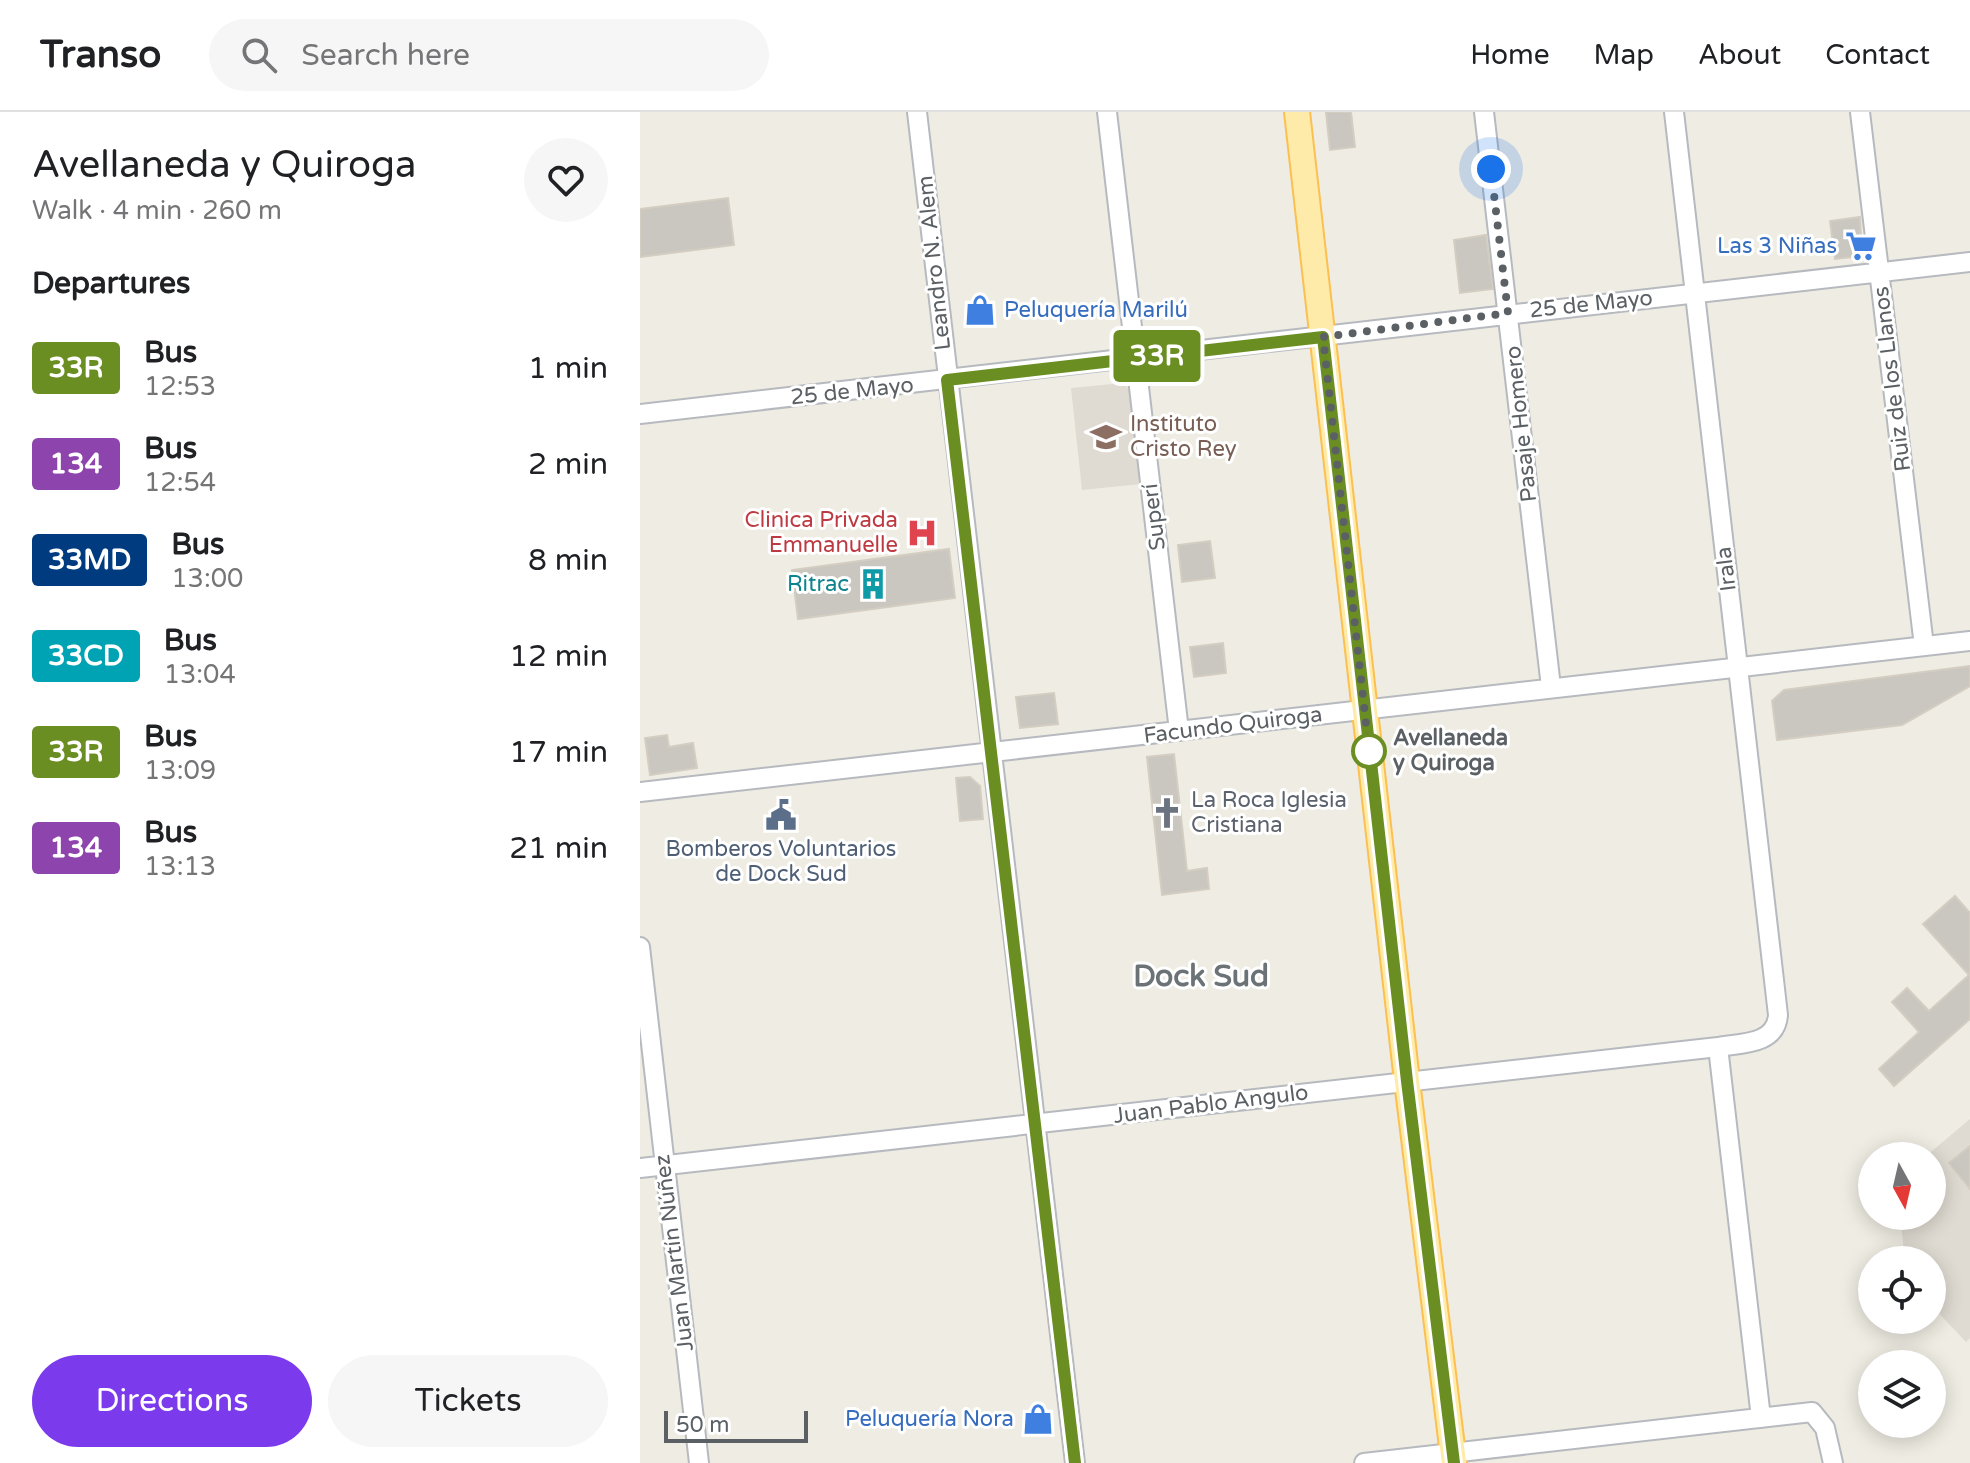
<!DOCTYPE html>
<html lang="en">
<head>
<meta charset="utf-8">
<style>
  :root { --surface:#fff; --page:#f6f6f6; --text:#202124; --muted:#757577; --line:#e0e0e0; --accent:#7c3aed }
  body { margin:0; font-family:"Varela Round",sans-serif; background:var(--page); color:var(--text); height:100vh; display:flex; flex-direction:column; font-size:30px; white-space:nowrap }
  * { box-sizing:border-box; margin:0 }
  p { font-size:26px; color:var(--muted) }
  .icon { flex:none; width:44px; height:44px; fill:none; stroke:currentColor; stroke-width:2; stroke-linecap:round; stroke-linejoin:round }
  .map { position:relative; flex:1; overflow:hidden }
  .side { display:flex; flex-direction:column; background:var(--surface); width:640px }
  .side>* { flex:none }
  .badge { padding:0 16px; border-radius:6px; font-size:28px; line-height:52px }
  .needle { width:52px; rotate:172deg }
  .tools { position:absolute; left:1218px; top:1030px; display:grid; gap:16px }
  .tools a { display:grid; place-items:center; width:88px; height:88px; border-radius:50%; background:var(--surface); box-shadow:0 4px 20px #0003; font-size:40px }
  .scale { position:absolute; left:24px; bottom:20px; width:144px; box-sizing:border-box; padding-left:8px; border:4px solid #5b6065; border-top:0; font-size:22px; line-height:28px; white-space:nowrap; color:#5b6065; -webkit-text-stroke:6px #fff; paint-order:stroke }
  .you { position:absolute; width:40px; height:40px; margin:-20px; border:6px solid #fff; border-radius:50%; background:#1a73e8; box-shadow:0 0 0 12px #1a73e833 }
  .map>.badge { position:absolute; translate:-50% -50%; box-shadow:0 0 0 4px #fff }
  h2 { padding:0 32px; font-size:30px; line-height:72px }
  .round { display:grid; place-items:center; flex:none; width:84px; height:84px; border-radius:42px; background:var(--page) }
  .head { display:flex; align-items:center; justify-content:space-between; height:136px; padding:0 32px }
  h1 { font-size:38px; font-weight:600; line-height:60px }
  .cta { display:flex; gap:16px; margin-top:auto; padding:16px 32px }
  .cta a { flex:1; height:92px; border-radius:48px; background:var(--accent); color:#fff; font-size:32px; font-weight:600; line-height:92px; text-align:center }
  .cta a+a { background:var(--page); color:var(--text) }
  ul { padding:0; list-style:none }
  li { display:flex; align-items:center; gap:24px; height:96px; padding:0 32px }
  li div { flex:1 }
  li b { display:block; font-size:30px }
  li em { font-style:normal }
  li .badge { min-width:88px; font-weight:700; text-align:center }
  header { display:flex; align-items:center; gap:48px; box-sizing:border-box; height:112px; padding:0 40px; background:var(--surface); border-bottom:2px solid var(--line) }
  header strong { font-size:38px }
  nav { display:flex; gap:44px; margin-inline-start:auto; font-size:28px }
  .search { width:560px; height:72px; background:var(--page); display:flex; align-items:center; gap:20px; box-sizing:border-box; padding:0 28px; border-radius:44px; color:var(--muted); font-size:30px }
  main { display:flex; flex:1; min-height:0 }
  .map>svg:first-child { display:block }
  .education { fill:#dfdbd2 }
  .building { fill:#cac6c0; stroke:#d4cdc1; stroke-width:2 }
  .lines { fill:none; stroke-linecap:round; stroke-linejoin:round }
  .minor-casing { stroke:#b6babf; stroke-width:22 }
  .major-casing { stroke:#fbc051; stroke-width:28 }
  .minor { stroke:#fff; stroke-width:18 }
  .major { stroke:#ffeba9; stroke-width:24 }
  .line-casing { stroke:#fff; stroke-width:18 }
  .line { stroke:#6b8e23; stroke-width:12 }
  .walk { stroke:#5b6065; stroke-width:8; stroke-dasharray:0 14.4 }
  .stop-dot { fill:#fff; stroke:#6b8e23; stroke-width:4 }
  .labels { text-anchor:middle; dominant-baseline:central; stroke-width:6; stroke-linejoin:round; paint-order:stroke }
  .shop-label { font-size:22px; fill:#366cbe; stroke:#fff; text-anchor:end }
  .street-label { font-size:22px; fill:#5b6065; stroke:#fff }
  .education-label { font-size:22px; fill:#785e54; stroke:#fff; text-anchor:start }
  .health-label { font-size:22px; fill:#be3a42; stroke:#fff; text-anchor:end }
  .culture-label { font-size:22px; fill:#0d838f; stroke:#fff; text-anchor:end }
  .stop-label { font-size:22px; font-weight:bold; fill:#5b6065; stroke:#fff; text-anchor:start }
  .worship-label { font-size:22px; fill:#5b616d; stroke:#fff; text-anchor:start }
  .service-label { font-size:22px; fill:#4e5e75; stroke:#fff }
  .district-label { font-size:30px; font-weight:bold; fill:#6c7377; stroke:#fff }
</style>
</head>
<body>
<header>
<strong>Transo</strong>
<div class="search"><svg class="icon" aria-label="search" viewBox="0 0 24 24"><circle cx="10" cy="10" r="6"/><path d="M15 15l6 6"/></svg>Search here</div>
<nav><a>Home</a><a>Map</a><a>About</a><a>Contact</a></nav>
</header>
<main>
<section class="side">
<div class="head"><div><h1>Avellaneda y Quiroga</h1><p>Walk · 4 min · 260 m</p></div><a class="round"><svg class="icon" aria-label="heart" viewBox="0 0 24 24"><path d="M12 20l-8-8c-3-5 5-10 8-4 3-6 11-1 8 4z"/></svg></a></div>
<h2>Departures</h2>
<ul>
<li><span class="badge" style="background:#6b8e23;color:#fff">33R</span><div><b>Bus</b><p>12:53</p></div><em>1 min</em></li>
<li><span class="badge" style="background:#8e44ad;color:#fff">134</span><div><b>Bus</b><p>12:54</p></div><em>2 min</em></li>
<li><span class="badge" style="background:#003b80;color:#fff">33MD</span><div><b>Bus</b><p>13:00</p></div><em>8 min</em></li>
<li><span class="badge" style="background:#00a3b4;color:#fff">33CD</span><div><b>Bus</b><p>13:04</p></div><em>12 min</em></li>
<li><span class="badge" style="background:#6b8e23;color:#fff">33R</span><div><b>Bus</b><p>13:09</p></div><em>17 min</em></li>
<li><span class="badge" style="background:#8e44ad;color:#fff">134</span><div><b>Bus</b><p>13:13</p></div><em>21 min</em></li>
</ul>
<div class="cta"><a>Directions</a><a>Tickets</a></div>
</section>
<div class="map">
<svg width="1330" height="1351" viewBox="0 0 1330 1351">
  <rect width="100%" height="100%" fill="#efece3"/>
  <path class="education" d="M483,271L491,279L501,372L442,378L431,276Z
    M1330,1007V1226L1326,1230L1292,1194V1148H1265L1260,1104H1292V1044H1286Z"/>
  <path class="building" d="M686,0H711L715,35L690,38Z
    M88,86L94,133L0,145V97Z
    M1220,105L1222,144L1195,147L1190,109Z
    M846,123L853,177L820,181L814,128Z
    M570,429L575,466L542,470L538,433Z
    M309,437L315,486L158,507L152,458Z
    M583,531L586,561L554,565L550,535Z
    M1330,554V574L1262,613L1137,628L1132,589L1144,578Z
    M414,581L418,612L380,616L376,585Z
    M27,623L29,635L53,631L57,656L10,663L5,626Z
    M534,642L547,759L567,756L569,777L522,783L507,645Z
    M330,665L340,674L343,707L320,709L316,666Z
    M1315,784L1330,801V907L1254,974L1239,957L1279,920L1252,890L1267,876L1289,899L1329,863L1283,812Z
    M1330,1034V1077L1309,1051Z"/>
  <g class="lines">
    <defs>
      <path id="minor" d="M277,0L435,1351
        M467,0L539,619
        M844,0L911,575
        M1220,0L1284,534
        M0,302L1330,150
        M0,680L1330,529
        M0,835L59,1351
        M1078,935L1121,1306
        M0,1056L1078,935C1101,931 1136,933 1138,903L1034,0
        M724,1351L1172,1300L1185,1316L1193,1351"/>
      <path id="major" d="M657,0L767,969L814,1351"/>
    </defs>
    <use href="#minor" class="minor-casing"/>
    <use href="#major" class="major-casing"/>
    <use href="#minor" class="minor"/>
    <use href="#major" class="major"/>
  </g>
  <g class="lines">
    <defs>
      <path id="line" d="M435,1351L307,268L683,225L767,969L814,1351"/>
    </defs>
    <use href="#line" class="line-casing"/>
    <use href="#line" class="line"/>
    <path class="walk" d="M729,639L683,225L868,201L851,57"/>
  </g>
  <defs>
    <symbol id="supermarket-bare" viewBox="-9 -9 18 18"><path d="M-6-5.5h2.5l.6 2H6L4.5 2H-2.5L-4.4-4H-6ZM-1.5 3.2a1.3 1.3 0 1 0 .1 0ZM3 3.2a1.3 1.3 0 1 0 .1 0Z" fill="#3f7fe0" stroke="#fff" stroke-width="2.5" paint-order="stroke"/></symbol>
    <symbol id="shop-bare" viewBox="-9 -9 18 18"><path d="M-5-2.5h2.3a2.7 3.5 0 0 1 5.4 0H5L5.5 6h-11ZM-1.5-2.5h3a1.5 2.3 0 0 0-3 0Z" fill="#3f7fe0" stroke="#fff" stroke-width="2.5" paint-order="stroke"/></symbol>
    <symbol id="school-bare" viewBox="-9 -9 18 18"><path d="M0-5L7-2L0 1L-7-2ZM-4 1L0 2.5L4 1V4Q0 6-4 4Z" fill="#8d6e63" stroke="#fff" stroke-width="2.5" paint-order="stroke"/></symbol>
    <symbol id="hospital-bare" viewBox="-9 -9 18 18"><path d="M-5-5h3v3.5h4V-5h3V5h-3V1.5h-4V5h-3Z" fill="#e0444e" stroke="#fff" stroke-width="2.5" paint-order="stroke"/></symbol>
    <symbol id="building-bare" viewBox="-9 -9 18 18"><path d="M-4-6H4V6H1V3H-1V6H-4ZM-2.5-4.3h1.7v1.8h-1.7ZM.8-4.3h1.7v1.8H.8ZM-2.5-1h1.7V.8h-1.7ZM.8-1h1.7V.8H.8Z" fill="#0f9aa8" stroke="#fff" stroke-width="2.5" paint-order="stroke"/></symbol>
    <symbol id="church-bare" viewBox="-9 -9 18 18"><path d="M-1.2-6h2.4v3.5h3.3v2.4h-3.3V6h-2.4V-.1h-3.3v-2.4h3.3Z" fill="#6b7280" stroke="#fff" stroke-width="2.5" paint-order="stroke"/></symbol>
    <symbol id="civic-bare" viewBox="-9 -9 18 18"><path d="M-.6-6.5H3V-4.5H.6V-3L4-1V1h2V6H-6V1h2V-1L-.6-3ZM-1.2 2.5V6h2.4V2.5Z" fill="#5c6f8a" stroke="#fff" stroke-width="2.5" paint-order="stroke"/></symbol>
  </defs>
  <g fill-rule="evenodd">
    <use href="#supermarket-bare" x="1199" y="112" width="44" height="44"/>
    <use href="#shop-bare" x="318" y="176" width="44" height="44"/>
    <use href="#school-bare" x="444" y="303" width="44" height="44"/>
    <use href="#hospital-bare" x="260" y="399" width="44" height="44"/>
    <use href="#building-bare" x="211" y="450" width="44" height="44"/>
    <use href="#church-bare" x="505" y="679" width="44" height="44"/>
    <use href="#civic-bare" x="119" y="681" width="44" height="44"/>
    <use href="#shop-bare" x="376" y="1285" width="44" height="44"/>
  </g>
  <circle class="stop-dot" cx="729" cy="639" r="16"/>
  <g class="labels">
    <g class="shop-label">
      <text x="1197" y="134">Las 3 Niñas</text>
      <text x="364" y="198" text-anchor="start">Peluquería Marilú</text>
      <text x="374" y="1307">Peluquería Nora</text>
    </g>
    <g class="street-label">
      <text transform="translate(294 151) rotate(-96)">Leandro N. Alem</text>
      <text transform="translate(951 192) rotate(-6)">25 de Mayo</text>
      <text transform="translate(1252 267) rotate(-97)">Ruiz de los Llanos</text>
      <text transform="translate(212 279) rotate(-6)">25 de Mayo</text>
      <text transform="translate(881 312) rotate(-96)">Pasaje Homero</text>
      <text transform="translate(514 405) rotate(-97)">Superí</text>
      <text transform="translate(1086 457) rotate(-97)">Irala</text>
      <text transform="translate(593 613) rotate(-7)">Facundo Quiroga</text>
      <text transform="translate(571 992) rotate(-7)">Juan Pablo Angulo</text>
      <text transform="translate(34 1141) rotate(-97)">Juan Martín Núñez</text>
    </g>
    <g class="education-label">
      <text x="490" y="312">Instituto<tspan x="490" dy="25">Cristo Rey</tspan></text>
    </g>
    <g class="health-label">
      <text x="258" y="408">Clinica Privada<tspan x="258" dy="25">Emmanuelle</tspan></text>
    </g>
    <g class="culture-label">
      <text x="209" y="472">Ritrac</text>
    </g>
    <g class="stop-label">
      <text x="753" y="626">Avellaneda<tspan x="753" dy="25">y Quiroga</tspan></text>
    </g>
    <g class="worship-label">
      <text x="551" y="688">La Roca Iglesia<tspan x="551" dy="25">Cristiana</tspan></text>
    </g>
    <g class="service-label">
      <text x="141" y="737">Bomberos Voluntarios<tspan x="141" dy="25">de Dock Sud</tspan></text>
    </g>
    <g class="district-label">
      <text x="561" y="864">Dock Sud</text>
    </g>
  </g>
</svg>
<div class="tools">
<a><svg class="needle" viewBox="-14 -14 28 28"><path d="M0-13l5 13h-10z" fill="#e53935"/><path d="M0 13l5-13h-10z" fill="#757577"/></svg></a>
<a><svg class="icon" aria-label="locate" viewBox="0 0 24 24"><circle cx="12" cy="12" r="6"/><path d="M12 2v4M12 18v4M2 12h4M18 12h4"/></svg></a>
<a><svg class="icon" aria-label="layers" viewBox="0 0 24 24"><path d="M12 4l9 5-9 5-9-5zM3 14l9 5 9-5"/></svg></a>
</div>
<div class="scale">50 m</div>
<div class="you" style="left:851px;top:57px"></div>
<b class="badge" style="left:517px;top:244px;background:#6b8e23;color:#fff">33R</b>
</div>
</main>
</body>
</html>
